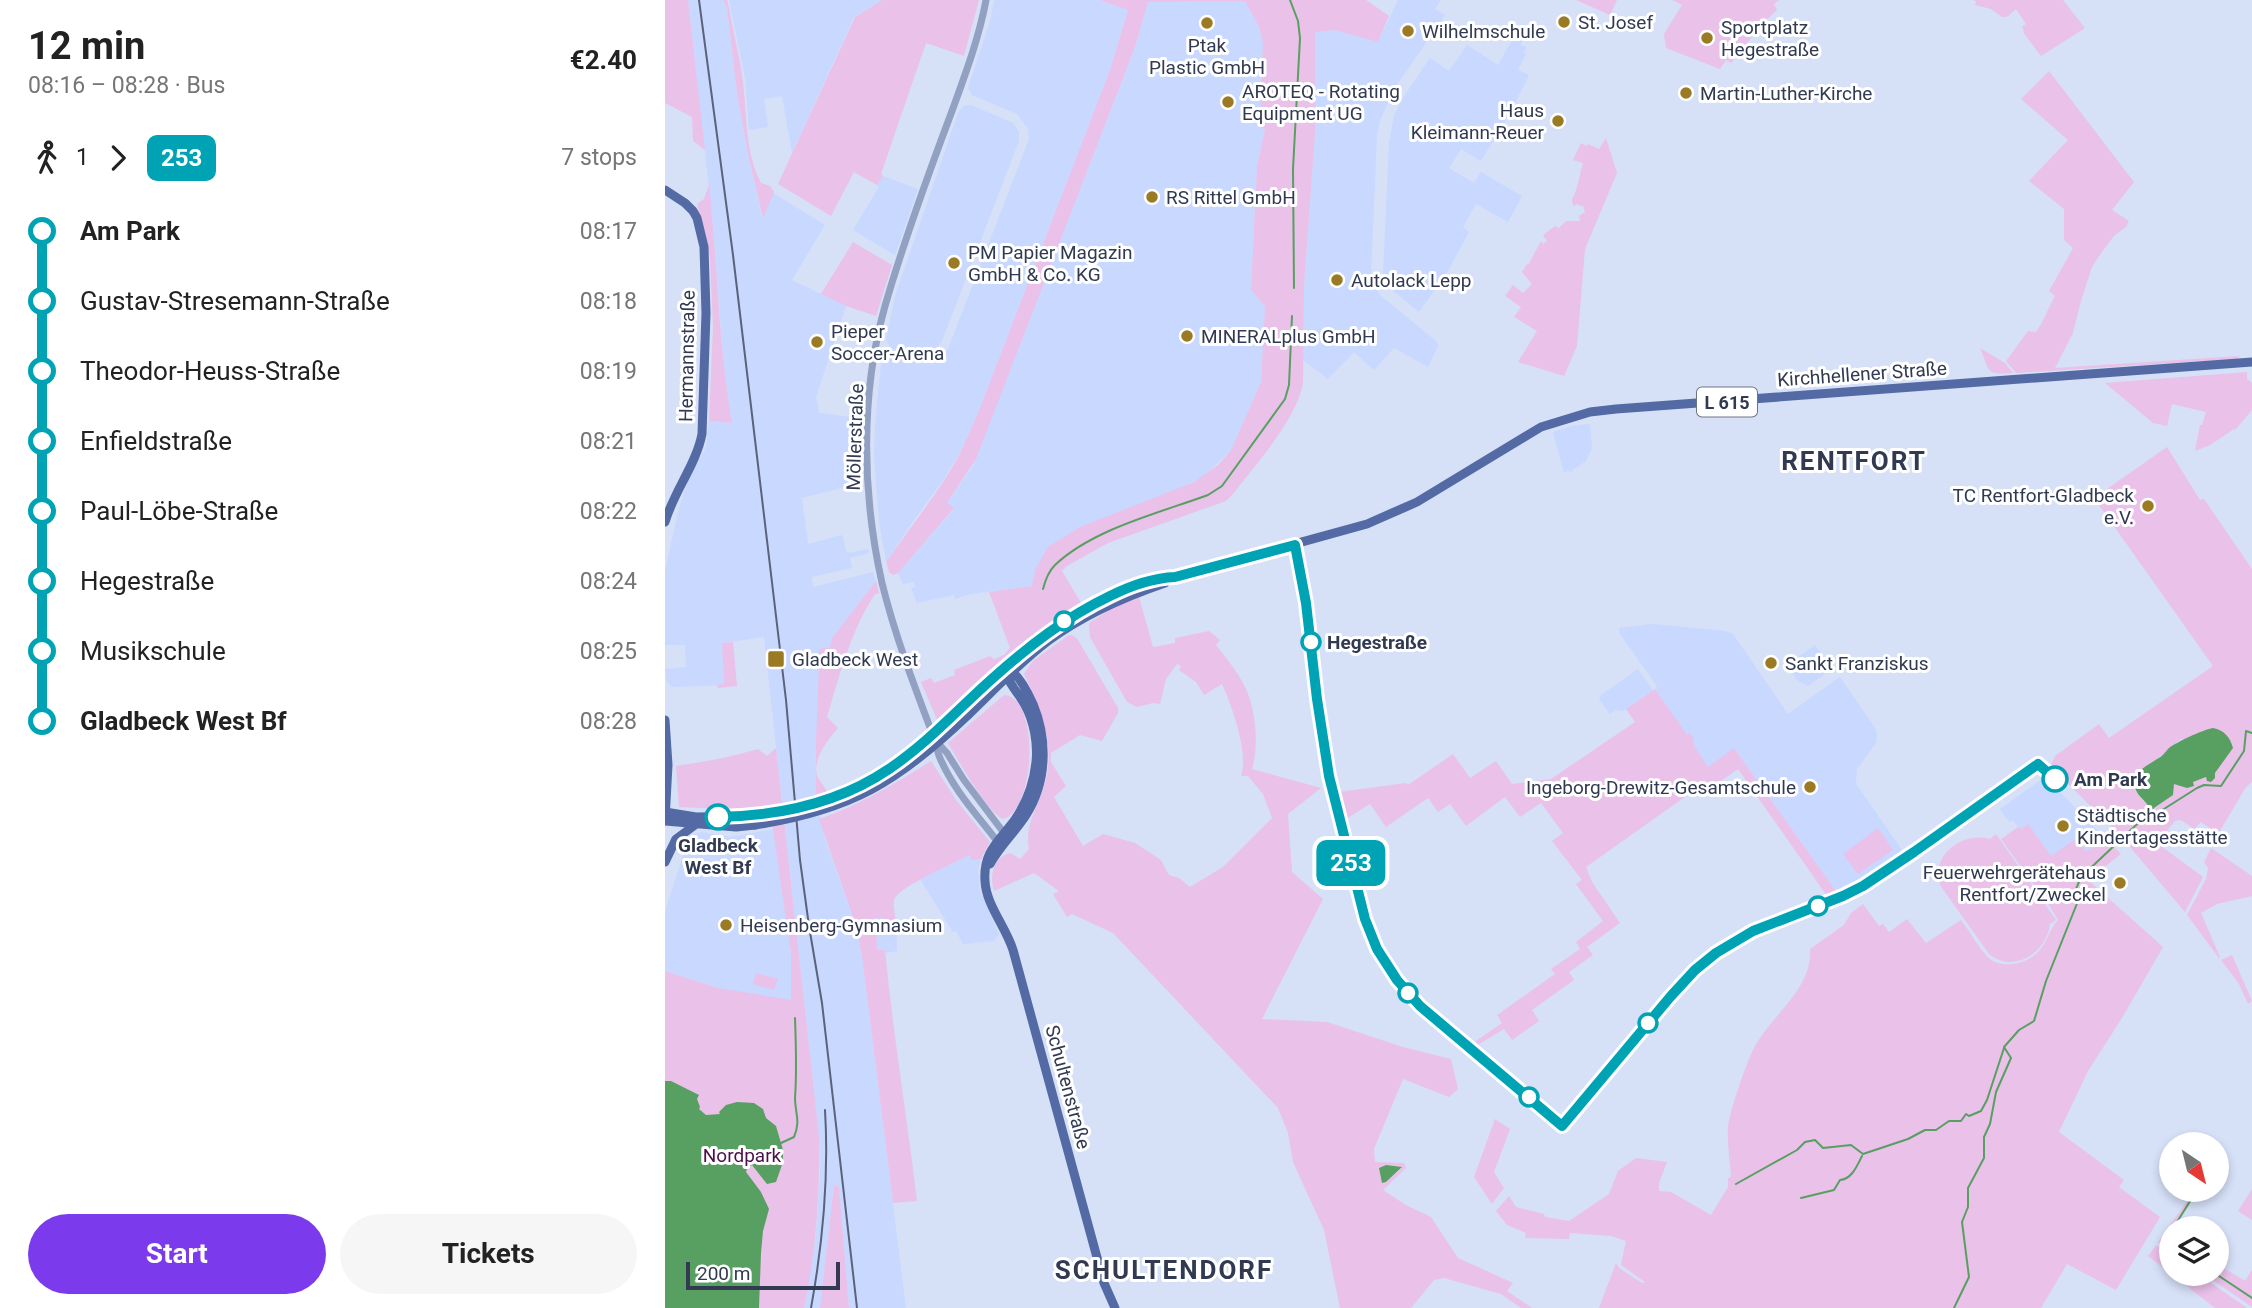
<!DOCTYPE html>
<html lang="en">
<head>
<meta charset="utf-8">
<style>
  :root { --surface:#fff; --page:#f6f6f6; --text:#222; --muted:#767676; --accent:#7c3aed }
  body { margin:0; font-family:Roboto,sans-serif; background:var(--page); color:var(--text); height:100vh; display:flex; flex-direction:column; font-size:26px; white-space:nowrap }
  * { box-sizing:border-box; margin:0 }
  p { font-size:23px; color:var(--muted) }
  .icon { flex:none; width:38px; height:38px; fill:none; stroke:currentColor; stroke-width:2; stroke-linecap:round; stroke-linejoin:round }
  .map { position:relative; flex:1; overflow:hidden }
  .drawer { display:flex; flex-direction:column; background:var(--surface); width:665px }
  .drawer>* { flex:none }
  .badge { padding:0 14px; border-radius:10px; font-size:24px; line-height:46px }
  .needle { width:46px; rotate:145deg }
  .controls { position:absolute; left:1494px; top:1132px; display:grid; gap:14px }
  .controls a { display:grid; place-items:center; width:70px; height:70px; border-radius:50%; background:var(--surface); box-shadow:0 4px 10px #0003; font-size:35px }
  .scale { position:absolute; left:21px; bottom:18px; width:154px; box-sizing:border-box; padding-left:7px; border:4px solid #313a51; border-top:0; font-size:19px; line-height:24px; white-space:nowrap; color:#313a51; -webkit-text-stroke:5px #fff; paint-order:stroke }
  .map>.badge { position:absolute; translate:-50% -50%; box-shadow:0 0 0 4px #fff }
  .legs { display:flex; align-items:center; gap:10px; height:77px; padding:0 28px; font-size:23px }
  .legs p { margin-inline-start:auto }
  .summary { display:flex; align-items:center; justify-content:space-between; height:119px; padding:0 28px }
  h1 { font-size:38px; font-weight:700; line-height:52px }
  .cta { display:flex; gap:14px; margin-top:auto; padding:14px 28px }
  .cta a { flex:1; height:80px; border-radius:42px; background:var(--accent); color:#fff; font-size:28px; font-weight:700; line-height:80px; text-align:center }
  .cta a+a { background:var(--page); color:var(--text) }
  ul { padding:0 28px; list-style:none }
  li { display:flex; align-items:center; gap:24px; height:70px; font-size:26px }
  li i { display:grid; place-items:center; width:10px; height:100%; margin:0 9px; background:currentColor }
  li i::after { content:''; width:18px; height:18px; margin:-9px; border:5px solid; border-radius:50%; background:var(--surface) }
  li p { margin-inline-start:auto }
  li:first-child i { background:linear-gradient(#0000 50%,currentColor 0) }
  li:last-child i { background:linear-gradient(currentColor 50%,#0000 0) }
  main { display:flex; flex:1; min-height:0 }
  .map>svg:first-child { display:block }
  .built { fill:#c8d8ff }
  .green { fill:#eac1e9; fill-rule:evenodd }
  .water { fill:#589f62 }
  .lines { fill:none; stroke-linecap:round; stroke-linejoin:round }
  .stream { stroke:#589f62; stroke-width:2 }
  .minor { stroke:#92a1c2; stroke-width:7 }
  .major { stroke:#536aa5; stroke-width:9 }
  .rail { stroke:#5a637a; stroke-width:2 }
  .major-bridge { stroke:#536aa5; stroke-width:9 }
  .line-1-casing { stroke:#fff; stroke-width:16 }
  .line-1 { stroke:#00a3b4; stroke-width:10 }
  .poi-dot { fill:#9b7a24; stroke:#fff; stroke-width:2.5 }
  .stop-1-dot { fill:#fff; stroke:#00a3b4; stroke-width:3.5 }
  .labels { text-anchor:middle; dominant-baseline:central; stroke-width:6; stroke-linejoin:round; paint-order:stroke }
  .shield { fill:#fff; stroke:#6f7585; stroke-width:2 }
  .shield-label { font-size:18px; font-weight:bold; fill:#313a51 }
  .poi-label { font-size:19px; fill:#313a51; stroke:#fff; text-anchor:start }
  .street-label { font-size:19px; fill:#313a51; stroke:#fff }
  .stop-label { font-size:19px; font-weight:bold; fill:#313a51; stroke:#fff; text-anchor:start }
  .park-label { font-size:19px; fill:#4b104c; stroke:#fff }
  .district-label { font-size:26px; font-weight:bold; letter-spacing:2px; fill:#313a51; stroke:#fff }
</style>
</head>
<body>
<main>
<section class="drawer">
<div class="summary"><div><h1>12 min</h1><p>08:16 – 08:28 · Bus</p></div><b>€2.40</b></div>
<div class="legs"><svg class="icon" aria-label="walk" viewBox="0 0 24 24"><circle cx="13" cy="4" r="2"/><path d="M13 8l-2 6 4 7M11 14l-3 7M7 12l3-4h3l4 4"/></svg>1<svg class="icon" aria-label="forward" viewBox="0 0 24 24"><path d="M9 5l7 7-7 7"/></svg><b class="badge" style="background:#00a3b4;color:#fff">253</b><p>7 stops</p></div>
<ul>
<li><i style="color:#00a3b4"></i><b>Am Park</b><p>08:17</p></li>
<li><i style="color:#00a3b4"></i><span>Gustav-Stresemann-Straße</span><p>08:18</p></li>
<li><i style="color:#00a3b4"></i><span>Theodor-Heuss-Straße</span><p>08:19</p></li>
<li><i style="color:#00a3b4"></i><span>Enfieldstraße</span><p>08:21</p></li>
<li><i style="color:#00a3b4"></i><span>Paul-Löbe-Straße</span><p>08:22</p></li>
<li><i style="color:#00a3b4"></i><span>Hegestraße</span><p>08:24</p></li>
<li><i style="color:#00a3b4"></i><span>Musikschule</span><p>08:25</p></li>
<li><i style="color:#00a3b4"></i><b>Gladbeck West Bf</b><p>08:28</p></li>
</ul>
<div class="cta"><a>Start</a><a>Tickets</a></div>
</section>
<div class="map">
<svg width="1587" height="1308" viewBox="0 0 1587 1308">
  <rect width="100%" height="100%" fill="#d6e0f7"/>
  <path class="built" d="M23,0H58L62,8L72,93L84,158L97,217L108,193L160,225L127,280L181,306L151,397L154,413L196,418V483L137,498L143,544L177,535L182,553L204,549V553L185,558L187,568L147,577L148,587L208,572L211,581L167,638L165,647L154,649V700L150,763L151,796L160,839L191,926L197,956L241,1308H184L174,1187L169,1185L155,1308H139L151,1234L155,1174L154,1136L99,637L57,643L59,685L9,687L5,686L1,680L0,669L21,667L20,645H0V571L14,508L23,480L41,447L44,421L67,423L60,383L48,224Z
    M64,0H217L189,17L127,153L117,96L99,99L103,127L84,130L80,78Z
    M329,0H435L463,10L445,70L313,413L294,454L279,479L244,527L225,557L221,561L214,521L209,456L210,425L216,364L225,358L264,361L276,356L283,349L364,139L363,129L352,114L307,95L303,88L326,18Z
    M733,0H776L770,9L780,15L727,92L715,121L712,133L706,277L708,284L715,295L771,341L773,346L763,367L729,348L709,370L689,352L663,379L638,360L639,286L650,134V31L669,30L713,42Z
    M580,1L594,27L599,43L600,128L592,166L586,290L600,306L596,382L566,450L538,477L502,494L370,570L368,586L306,594L290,599L289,595L252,603L246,588L250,587L249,582L238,584L233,573L289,509L282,503L308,466L470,47L483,2Z
    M848,38L857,41L856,45L861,47L859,52L861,54L853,70L864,75L845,113L816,161L796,149L784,168L809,183L816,172L857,196L843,222L811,204L798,227L804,232L783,271L754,312L725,288L718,275L724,143L729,116L737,99L765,58L784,71L802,45L833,65Z
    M306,105L348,123L354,132V141L277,341L271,349L262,352L226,349L221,340L230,296L293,113L299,106Z
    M218,176L253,189L230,255L188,230L214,187L212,185Z
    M925,424L927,448L921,461L905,472L903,470L899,473L888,432L907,426Z
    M987,624L1060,631L1068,634L1123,714L1175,677L1210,728L1212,734L1211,743L1192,769L1191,784L1237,850V853L1210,871L1171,891L1070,749L1043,767L1028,744L1029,739L1026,734L1022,736L990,689L992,686L955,634L954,628Z
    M1150,645L1167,669L1143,686L1133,681L1127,673L1129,660Z
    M973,669L988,690L958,711L951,710L945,714L934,699L936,695Z
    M1380,777L1441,839L1436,844L1421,851L1412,839L1386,856L1363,825L1355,830L1348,820L1344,822L1335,809Z
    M109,829L126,954V1001L53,988L0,971V912L18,855L17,840L20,837L36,832L65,837Z
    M305,855L316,859L313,869L315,890L334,934L329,941L298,944L291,931L288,932L255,879Z
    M211,918H219L220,921L231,922L232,951L221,953L220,950L212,951Z"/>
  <path class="green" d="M0,0H23L40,150L28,141L27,117L0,103Z
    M58,0H62L64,7C68,32 75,57 78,82C82,115 80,153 96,183L105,186L109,192L98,218L84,159L72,93L62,8Z
    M217,0H314L299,56L261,43L216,174L218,176L212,185L189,172L166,216L113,184L190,17Z
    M435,0H701L724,16L713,42L669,30L650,32V134L639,286L638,383C632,419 590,465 568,494L561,501L443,543L402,566L397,571L416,603L355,645L273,722L256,682L266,678L269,683L290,675L289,670L325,656L329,659L339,655L345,648L324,592L367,586L370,570L383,547L415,527L529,482L553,465L566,450L596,382L600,306L586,290L592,166L600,129L595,127L598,43L594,27L580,1L483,2L470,47L311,459L282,503L289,508L233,573L228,575L224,572L221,561L225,557C248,523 276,490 295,453C301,440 307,426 313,413L445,70L463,10Z
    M911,0H952L945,15Z
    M1007,0H1114L1109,4L1112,10L1096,25L1068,61L1066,63L1061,60L1055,69L1001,48L999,34L1017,5Z
    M1308,0H1398L1420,28L1376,56L1358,32L1359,31L1357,27L1361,24L1351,9L1342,17H1337L1326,9L1310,5L1311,1Z
    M1384,71L1469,182L1447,210L1464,221L1461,227L1449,236L1439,249L1427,267L1416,301L1408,333L1390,368L1575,356L1572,359L1351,373L1341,361L1363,331L1371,332C1379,321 1383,308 1390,296L1384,291L1408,248L1399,240V209L1364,181L1403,140L1356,99Z
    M941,138L952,173L920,249L912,346L899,376L853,362L872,331L849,317L856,307L840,296L848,285L858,293L867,284L857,272L862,264L863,265L876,241L878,244L882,241L878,235L890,226L894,228L901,221H915L914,216L920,212L918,206H915L913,204L908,206L907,199C912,193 915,172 918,163L908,160L916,143L921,146L923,144L934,149Z
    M44,185C53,264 53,344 67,423L44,421L48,327L45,257L32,204L39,199Z
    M188,242L227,265L211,316L181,306L156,294Z
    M1315,348L1340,363L1348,373C1319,375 1325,371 1315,348Z
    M1582,372V379L1587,383V410L1570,430L1569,429L1545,445L1530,451L1535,425H1537L1541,412L1507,404L1502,426L1488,423L1440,383Z
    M1502,447L1535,500L1539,499L1587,569V782L1581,787L1553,834L1536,822L1529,829L1516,820L1510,821L1492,843L1538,877L1520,912L1453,833L1388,769L1386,765L1390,756L1434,724L1444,738L1548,666L1429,498ZM1542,730V777L1516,785L1509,783C1507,796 1498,803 1486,810L1470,790L1473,772L1492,759L1516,739H1523Z
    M211,581L214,593L210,594C187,629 177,667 165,707L162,717L173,728C164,738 145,762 153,778C156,783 160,787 162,792L151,796C149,747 154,698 154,649L165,647L167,638Z
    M474,597L488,647L510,643V638L544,631L555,640L551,645C561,658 573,672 580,687C591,709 594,746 587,769L656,788L623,814L627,872L658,899L597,1019L662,1022L738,1047L786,1059L793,1089L784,1097L738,1079L709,1149L710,1162L739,1163L741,1168L718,1190L741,1205L766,1217L793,1258L848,1283L842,1291L867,1308H856L836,1294L779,1278L769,1280L746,1308H675L659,1230L628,1162L623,1133L613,1108L448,933L407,914L402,917L388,894L394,891L369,873L329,891C324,875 329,857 345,853L355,859L364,849C359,824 374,806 380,783C391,744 375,708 359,674L368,661L404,635L409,636L413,640L453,708V713L437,741L415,735L386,753V762L401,786L389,797L418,846L438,834L470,843L496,860L504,875L514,878L525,887L558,867L607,818L598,794L583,776H576C584,753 567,706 557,684L539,695L531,682L514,670L516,666L512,664L501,679L495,704L488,703L472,707L462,702L425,637L424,623L449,607ZM721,1165L737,1168L721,1182L714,1168Z
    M68,642L72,686L53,688L52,685L59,684L57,643Z
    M990,689L1022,735L1025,733L1029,739L1028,744L1043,767L1069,748L1171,891L1162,896L1073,769L1046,788L1041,782L921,867L927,882L955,923L922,947L928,955L904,972L909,980L867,1010L874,1021L847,1040L839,1029L811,1046L808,1043L837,1023L832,1015L890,974L886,969L915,949L911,942L938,921L911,884L917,880L887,841L898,833L876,803L855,817L840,797L801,826L785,804L773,812L763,798L721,827L705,804L681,819L674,792L741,783L743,785L788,754L805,778L831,761L847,784L886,779L970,722L961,709Z
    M339,695C375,697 371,810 338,819C322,812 293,760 283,743Z
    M111,748L154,1136C155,1194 151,1251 139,1308H0V971L53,988L126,1000V954L105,808L85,810L14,807L11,766C40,762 65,757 93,749L102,756Z
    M266,761L291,800L325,842L316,859L307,860L305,855C291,862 233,887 229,900C228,906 230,915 231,922L219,921V918H211L212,950H220C228,1035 242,1116 252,1201L228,1203L197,956L191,926L154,819C195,805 230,784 266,761Z
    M1363,824L1386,856L1412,838L1421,851L1436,844L1441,839L1456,854L1423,880L1498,947L1457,1018L1423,1071L1394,1132L1459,1180L1454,1187L1495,1217L1451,1290L1402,1264L1376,1308H934L951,1263L954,1268L977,1283L980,1282L956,1265L961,1241L946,1236L905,1233L904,1239L860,1238L861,1233L842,1225L831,1211L844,1196L851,1207L879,1214L880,1217L904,1221L944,1194L953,1171L971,1158L1002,1162L994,1183V1191L1006,1192L1046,1215L1063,1187V1178L1066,1177C1065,1161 1062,1144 1063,1128C1064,1112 1082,1061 1090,1046C1107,1015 1148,988 1145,949L1179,925L1186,913L1198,904L1214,926L1218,924L1224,932L1242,919L1261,943L1296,920C1304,930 1317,953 1326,960C1340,969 1362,963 1373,952C1383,942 1384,929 1393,920L1374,888L1372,889L1336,839L1353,827L1356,829Z
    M1213,828L1228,850L1193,874L1178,854Z
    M1331,834L1391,920L1385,924C1382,953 1348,974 1324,954L1275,885C1265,856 1297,831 1325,839Z
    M1546,848L1587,876V896L1552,904L1536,913L1555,957L1554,958L1522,915L1541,879L1543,868L1539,862Z
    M1567,955L1587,1001L1583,1004L1574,984L1556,960Z
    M91,973L113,979L109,990L88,984Z
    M830,1119L845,1129L829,1172L839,1188L827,1204L809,1177Z
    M169,1185L174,1187L184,1308H155Z
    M1587,1189V1220L1573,1211Z
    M1530,1190H1533L1509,1228H1507V1251L1493,1242Z
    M1491,1245L1507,1256V1274H1533L1582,1308H1550L1483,1256Z
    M1552,1264L1580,1281L1587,1270V1307L1539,1274H1552Z"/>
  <path class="water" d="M1548,728C1559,730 1565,737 1568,748L1550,773V778L1546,782L1542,781L1541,777L1528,782L1529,786L1522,788L1509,784L1508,795L1489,808L1485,814C1486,802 1472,798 1470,787C1466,772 1482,766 1492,759C1497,757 1500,752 1504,748C1512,742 1537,730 1548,728Z
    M0,1081H6L34,1095L32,1099L35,1107L34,1109L41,1115L55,1114L54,1112L61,1105L72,1102L89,1103L98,1109L101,1118L111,1126L118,1150V1162L111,1182L102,1184L87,1165L82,1169L81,1172L96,1192L104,1209L98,1231L96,1253L94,1308H0Z
    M721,1165L737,1167L721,1182L717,1183L714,1168Z"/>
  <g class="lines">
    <path class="stream" d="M625,0L633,21L635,38L628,169L629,288
      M378,589C380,581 383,572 390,565C428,529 494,513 543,495L557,486L620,399L624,385L627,316
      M116,1143L129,1137C136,1120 130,1114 130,1098C132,1071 131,1045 130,1018
      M1071,1184L1132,1150L1140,1142L1150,1140L1158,1148L1186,1145L1198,1154L1243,1139L1260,1130H1271L1284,1121H1296L1301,1114L1304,1116L1316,1111L1322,1100L1339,1048
      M1136,1198L1169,1190L1175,1180C1187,1179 1192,1166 1197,1156
      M1507,1244L1502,1238L1532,1190
      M1551,1274L1587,1298
      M1289,1308L1304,1277L1297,1222L1303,1207V1188L1319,1158V1137L1325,1124L1331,1092L1346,1058L1339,1047L1354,1030L1369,1021L1381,981L1413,901L1411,889L1416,877L1485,812L1491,814L1532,788L1539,785L1556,786L1579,751L1581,731L1587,733"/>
    <path class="minor" d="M271,741L282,753L299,780L339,833L340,841H332C312,815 288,789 275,758C272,752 272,745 269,738C250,688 230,636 217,583C197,493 195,395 220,306C239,240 263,175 287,111C300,75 314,38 321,0"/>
    <path class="major" d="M0,190L20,203L28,211L32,218L39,247L41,313L37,434C31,465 9,491 0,522
      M340,668C342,683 353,692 360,705C369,721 373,744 371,762C369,782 361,804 349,821C333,842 318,852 320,881C321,905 341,927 348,950C378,1061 408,1172 439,1283L450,1308
      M303,715C329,690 354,663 383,641C418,615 459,597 500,583
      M0,720L3,765L0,820
      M282,722C341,665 425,582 510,577L702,524L752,502L876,427L925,412L951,409L1587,362
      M0,812L31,817L86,816
      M0,821L71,827L90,825
      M0,862L11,839L30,825
      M325,864C335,846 350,832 361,815C382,782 383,740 368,704C363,693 354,674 343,669"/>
    <path class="rail" d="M34,0L68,255L121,700L135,860L144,926L157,1003L192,1308
      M146,1308C158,1242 164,1176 160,1110"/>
    <path class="major-bridge" d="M86,816C165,809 224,775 282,722
      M90,825C186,810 233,782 303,715"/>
  </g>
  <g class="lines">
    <defs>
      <path id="line-1" d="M53,817C113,816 174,803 224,769C263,743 293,709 328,678C364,646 401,617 445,596C465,586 488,578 510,577L630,545L641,603L652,699L664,776L700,919L712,949L732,980L755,1006L897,1126L1006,996L1030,970L1051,953L1088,931L1178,896L1198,886L1249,852L1373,764L1390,779"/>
    </defs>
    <use href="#line-1" class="line-1-casing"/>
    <use href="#line-1" class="line-1"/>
  </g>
  <g class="poi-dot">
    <circle cx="899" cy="22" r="7"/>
    <circle cx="542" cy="23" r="7"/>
    <circle cx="743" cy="31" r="7"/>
    <circle cx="1042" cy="38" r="7"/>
    <circle cx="1021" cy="93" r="7"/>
    <circle cx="563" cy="102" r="7"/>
    <circle cx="893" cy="121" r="7"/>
    <circle cx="487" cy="197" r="7"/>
    <circle cx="289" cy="263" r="7"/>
    <circle cx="672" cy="280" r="7"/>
    <circle cx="522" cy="336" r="7"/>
    <circle cx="152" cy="342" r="7"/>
    <circle cx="1483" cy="506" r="7"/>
    <rect x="102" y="650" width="18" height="18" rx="3.5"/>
    <circle cx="1106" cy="663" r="7"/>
    <circle cx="1145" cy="787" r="7"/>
    <circle cx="1398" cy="826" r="7"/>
    <circle cx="1455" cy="883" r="7"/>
    <circle cx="61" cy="925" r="7"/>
  </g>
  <g class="stop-1-dot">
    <circle cx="399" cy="621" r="9"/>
    <circle cx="646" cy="642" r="9"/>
    <circle cx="1390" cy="779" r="12"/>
    <circle cx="53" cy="817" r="12"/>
    <circle cx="1153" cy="906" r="9"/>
    <circle cx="743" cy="993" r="9"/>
    <circle cx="983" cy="1023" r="9"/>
    <circle cx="864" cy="1097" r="9"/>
  </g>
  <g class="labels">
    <rect class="shield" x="1032" y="387.5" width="60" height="29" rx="5"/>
    <g class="shield-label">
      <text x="1062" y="402">L 615</text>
    </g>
    <g class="poi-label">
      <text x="913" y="22">St. Josef</text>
      <text x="1056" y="27">Sportplatz<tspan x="1056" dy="22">Hegestraße</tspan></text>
      <text x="757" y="31">Wilhelmschule</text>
      <text x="542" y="45" text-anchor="middle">Ptak<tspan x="542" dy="22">Plastic GmbH</tspan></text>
      <text x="577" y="91">AROTEQ - Rotating<tspan x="577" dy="22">Equipment UG</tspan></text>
      <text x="1035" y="93">Martin-Luther-Kirche</text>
      <text x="879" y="110" text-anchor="end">Haus<tspan x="879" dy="22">Kleimann-Reuer</tspan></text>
      <text x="501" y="197">RS Rittel GmbH</text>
      <text x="303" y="252">PM Papier Magazin<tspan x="303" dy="22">GmbH &amp; Co. KG</tspan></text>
      <text x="686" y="280">Autolack Lepp</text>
      <text x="166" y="331">Pieper<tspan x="166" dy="22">Soccer-Arena</tspan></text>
      <text x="536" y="336">MINERALplus GmbH</text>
      <text x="1469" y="495" text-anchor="end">TC Rentfort-Gladbeck<tspan x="1469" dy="22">e.V.</tspan></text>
      <text x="127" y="659">Gladbeck West</text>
      <text x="1120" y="663">Sankt Franziskus</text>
      <text x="1131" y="787" text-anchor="end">Ingeborg-Drewitz-Gesamtschule</text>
      <text x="1412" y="815">Städtische<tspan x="1412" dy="22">Kindertagesstätte</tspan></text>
      <text x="1441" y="872" text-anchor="end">Feuerwehrgerätehaus<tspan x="1441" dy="22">Rentfort/Zweckel</tspan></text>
      <text x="75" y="925">Heisenberg-Gymnasium</text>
    </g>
    <g class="street-label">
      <text transform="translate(22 356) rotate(-89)">Hermannstraße</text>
      <text transform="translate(1197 374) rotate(-4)">Kirchhellener Straße</text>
      <text transform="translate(190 437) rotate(-88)">Möllerstraße</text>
      <text transform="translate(403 1087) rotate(75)">Schultenstraße</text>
    </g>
    <g class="stop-label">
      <text x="662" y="642">Hegestraße</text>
      <text x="1409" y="779">Am Park</text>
      <text x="53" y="845" text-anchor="middle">Gladbeck<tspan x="53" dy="22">West Bf</tspan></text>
    </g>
    <g class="park-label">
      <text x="77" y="1155">Nordpark</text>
    </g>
    <g class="district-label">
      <text x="1189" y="461">RENTFORT</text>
      <text x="499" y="1270">SCHULTENDORF</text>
    </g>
  </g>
</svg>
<div class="controls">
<a><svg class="needle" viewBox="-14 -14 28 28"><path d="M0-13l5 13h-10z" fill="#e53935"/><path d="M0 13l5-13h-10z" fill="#767676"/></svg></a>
<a><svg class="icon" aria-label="layers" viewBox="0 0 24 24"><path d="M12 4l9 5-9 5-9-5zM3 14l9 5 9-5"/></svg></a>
</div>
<div class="scale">200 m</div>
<b class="badge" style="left:686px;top:863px;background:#00a3b4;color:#fff">253</b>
</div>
</main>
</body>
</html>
